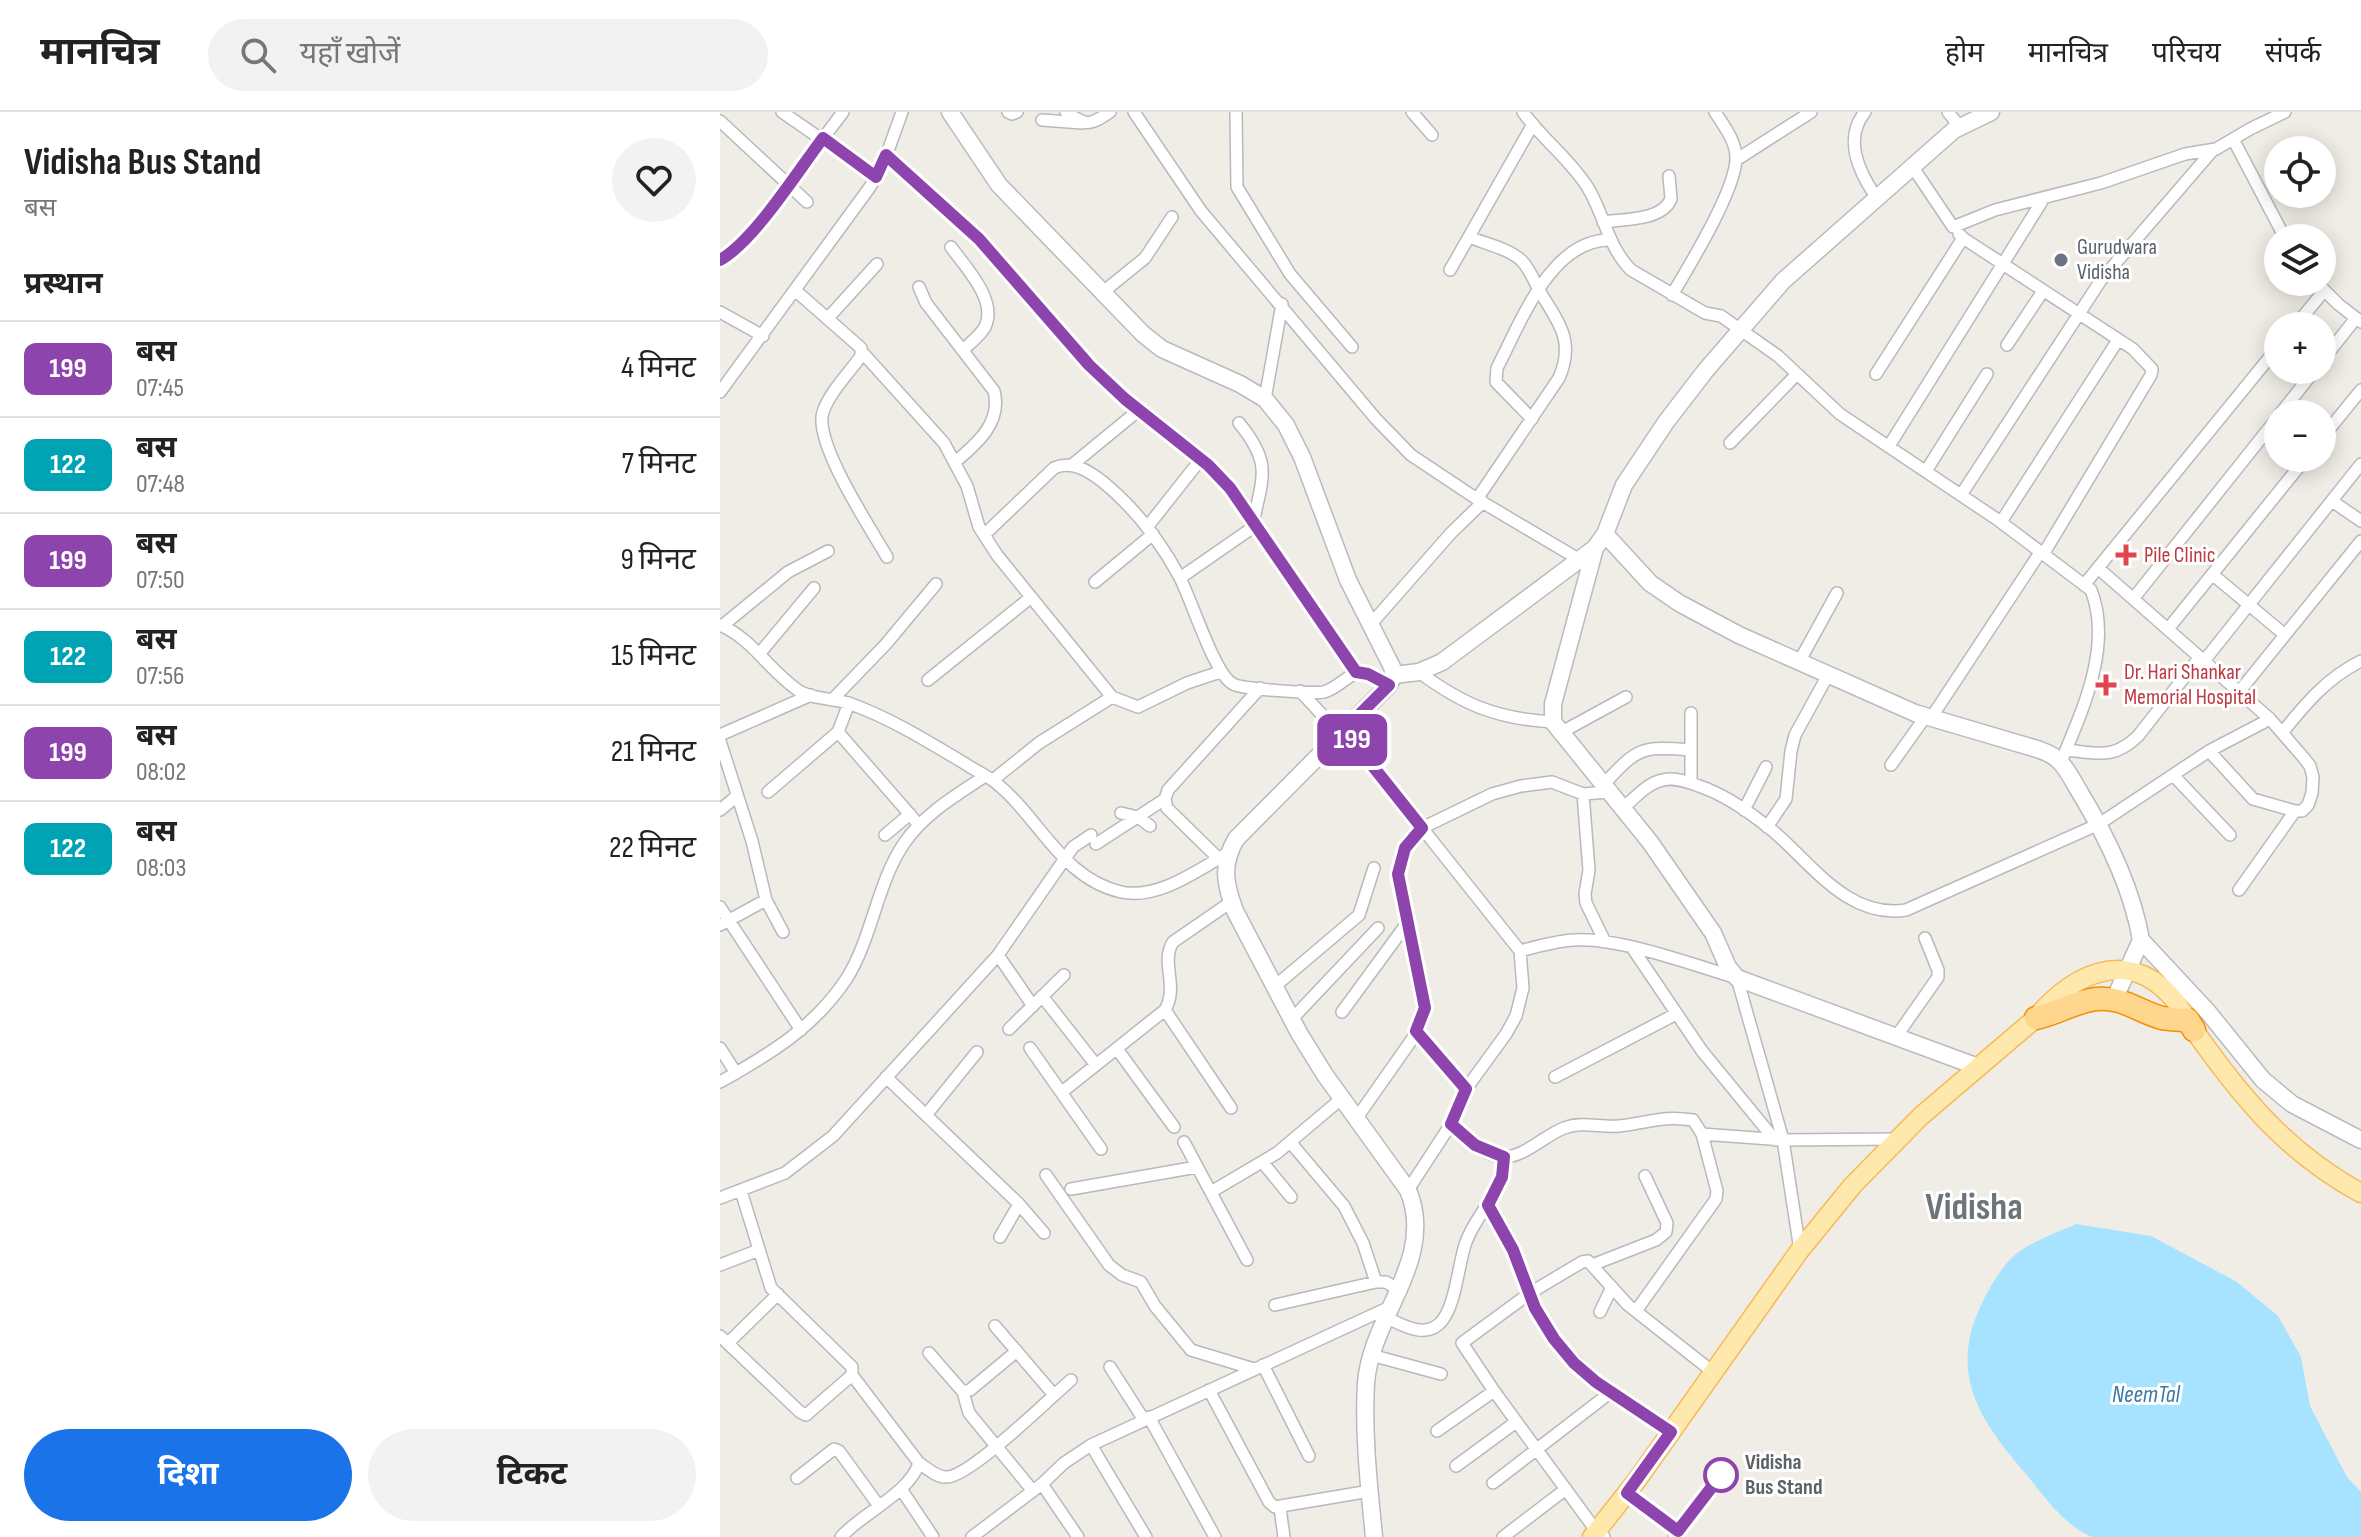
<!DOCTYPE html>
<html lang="hi">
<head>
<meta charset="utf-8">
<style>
  :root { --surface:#fff; --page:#f2f2f2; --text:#222; --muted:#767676; --line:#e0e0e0; --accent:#1a73e8 }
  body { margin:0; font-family:"Sofia Sans Condensed","Noto Sans Devanagari",sans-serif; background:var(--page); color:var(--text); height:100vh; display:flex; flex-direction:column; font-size:30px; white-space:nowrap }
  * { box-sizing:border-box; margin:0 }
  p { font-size:26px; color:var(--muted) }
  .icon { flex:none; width:44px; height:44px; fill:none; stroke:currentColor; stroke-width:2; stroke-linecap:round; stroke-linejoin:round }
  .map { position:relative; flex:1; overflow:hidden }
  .sheet { display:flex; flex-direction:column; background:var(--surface); width:720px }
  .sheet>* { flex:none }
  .badge { padding:0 16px; border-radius:12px; font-size:28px; line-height:52px }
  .buttons { position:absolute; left:1544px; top:24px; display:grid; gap:16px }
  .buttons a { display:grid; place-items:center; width:72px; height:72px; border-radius:50%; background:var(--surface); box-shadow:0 4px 20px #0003; font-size:40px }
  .map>.badge { position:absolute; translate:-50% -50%; box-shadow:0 0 0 4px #fff }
  h2 { padding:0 24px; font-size:30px; line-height:72px }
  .round { display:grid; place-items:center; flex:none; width:84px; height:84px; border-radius:42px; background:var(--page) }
  .overview { display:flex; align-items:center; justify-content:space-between; height:136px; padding:0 24px }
  h1 { font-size:38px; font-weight:700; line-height:60px }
  .cta { display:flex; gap:16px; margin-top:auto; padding:16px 24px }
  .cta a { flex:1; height:92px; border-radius:48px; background:var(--accent); color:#fff; font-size:32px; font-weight:700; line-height:92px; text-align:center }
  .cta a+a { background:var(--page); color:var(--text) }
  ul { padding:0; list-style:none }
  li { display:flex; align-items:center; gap:24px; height:96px; padding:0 24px; border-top:2px solid var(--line) }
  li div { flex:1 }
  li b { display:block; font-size:30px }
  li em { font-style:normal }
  li .badge { min-width:88px; font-weight:700; text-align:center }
  header { display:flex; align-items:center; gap:48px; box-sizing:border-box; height:112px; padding:0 40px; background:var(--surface); border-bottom:2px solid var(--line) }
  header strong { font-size:38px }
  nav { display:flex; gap:44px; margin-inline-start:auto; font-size:28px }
  .search { width:560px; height:72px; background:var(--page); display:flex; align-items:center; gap:20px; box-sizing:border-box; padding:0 28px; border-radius:44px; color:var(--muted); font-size:30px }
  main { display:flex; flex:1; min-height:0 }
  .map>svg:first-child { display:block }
  .water { fill:#a7e2ff }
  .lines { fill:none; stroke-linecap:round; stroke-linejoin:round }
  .street-casing { stroke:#b6b9bd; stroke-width:14 }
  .secondary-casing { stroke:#b7bbc0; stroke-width:19 }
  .primary-casing { stroke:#f7b958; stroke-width:21 }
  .highway-casing { stroke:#f68e00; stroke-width:25 }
  .street { stroke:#fff; stroke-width:11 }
  .secondary { stroke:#fff; stroke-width:16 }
  .primary { stroke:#ffe8ac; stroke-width:18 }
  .highway { stroke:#ffd68e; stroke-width:22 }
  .line-casing { stroke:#fff; stroke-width:18 }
  .line { stroke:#8e44ad; stroke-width:12 }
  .worship-dot { fill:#6b7280; stroke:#fff; stroke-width:3 }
  .health-dot { fill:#e0444e; stroke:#fff; stroke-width:3 }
  .stop-dot { fill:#fff; stroke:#8e44ad; stroke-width:4 }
  .labels { text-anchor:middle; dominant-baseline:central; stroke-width:6; stroke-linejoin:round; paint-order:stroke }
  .worship-label { font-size:22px; fill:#5b616d; stroke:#fff; text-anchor:start }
  .health-label { font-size:22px; fill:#be3a42; stroke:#fff; text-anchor:start }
  .stop-label { font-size:22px; font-weight:bold; fill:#5d6267; stroke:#fff; text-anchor:start }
  .water-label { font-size:24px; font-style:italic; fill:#3979a3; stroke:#fff }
  .town-label { font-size:38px; font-weight:bold; fill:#6e7479; stroke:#fff }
</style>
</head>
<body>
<header>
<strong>मानचित्र</strong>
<div class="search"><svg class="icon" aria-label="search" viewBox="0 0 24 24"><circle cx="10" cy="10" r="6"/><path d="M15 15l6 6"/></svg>यहाँ खोजें</div>
<nav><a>होम</a><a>मानचित्र</a><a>परिचय</a><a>संपर्क</a></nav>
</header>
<main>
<section class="sheet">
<div class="overview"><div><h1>Vidisha Bus Stand</h1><p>बस</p></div><a class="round"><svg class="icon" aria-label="heart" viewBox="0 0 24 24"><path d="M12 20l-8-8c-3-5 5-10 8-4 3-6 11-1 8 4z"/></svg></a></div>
<h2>प्रस्थान</h2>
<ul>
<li><span class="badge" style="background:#8e44ad;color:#fff">199</span><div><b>बस</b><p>07:45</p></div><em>4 मिनट</em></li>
<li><span class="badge" style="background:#00a3b4;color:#fff">122</span><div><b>बस</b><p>07:48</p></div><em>7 मिनट</em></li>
<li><span class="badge" style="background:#8e44ad;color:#fff">199</span><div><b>बस</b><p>07:50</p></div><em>9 मिनट</em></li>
<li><span class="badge" style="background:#00a3b4;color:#fff">122</span><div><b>बस</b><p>07:56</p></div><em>15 मिनट</em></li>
<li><span class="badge" style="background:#8e44ad;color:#fff">199</span><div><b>बस</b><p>08:02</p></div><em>21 मिनट</em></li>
<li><span class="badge" style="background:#00a3b4;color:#fff">122</span><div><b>बस</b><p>08:03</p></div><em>22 मिनट</em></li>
</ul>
<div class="cta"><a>दिशा</a><a>टिकट</a></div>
</section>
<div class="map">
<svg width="1641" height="1425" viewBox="0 0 1641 1425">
  <rect width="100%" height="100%" fill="#f0ede6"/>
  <path class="water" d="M1356,1112L1431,1124L1517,1170L1558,1204L1581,1245L1590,1294L1627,1365L1641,1380V1425H1372C1345,1414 1324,1384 1306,1362C1257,1305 1227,1259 1264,1187C1272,1171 1283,1153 1296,1142C1310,1130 1339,1120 1356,1112Z"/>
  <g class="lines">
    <defs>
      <path id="street" d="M62,0L156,65
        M288,0L292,2L297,0
        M346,0C367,14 369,14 390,0
        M414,0L481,99L656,307L691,343L757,387L860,448
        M516,0L517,75L570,162L632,235
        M692,0L712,23
        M803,0C822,27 850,47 868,76C884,102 888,135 911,158L985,201L1001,204L1058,244L1120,302L1278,408L1371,478C1393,534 1362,599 1341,650
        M1145,0C1123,27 1139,60 1156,85
        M1228,0L1240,15
        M322,8L362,11
        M0,9L87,90
        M1513,27L1565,126
        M166,43L259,127L369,253L405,287L488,353L510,376L636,560
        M1016,48L1091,0
        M1192,54L1233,115L1275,98L1381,71L1465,42L1496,37L1530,17L1565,0
        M883,110C903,107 942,109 951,87L949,64
        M749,125C766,132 787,136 801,148C810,157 814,169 820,180C839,211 855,229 839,266L757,387
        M1243,126L1413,237L1432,257L1431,263L1324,441
        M231,135C245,155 278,188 265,215C260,224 250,231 243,238
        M0,148L11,142L29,125L123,0
        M730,158L813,12
        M1596,170L1618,192L1641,210
        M199,175L206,191L274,279C282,310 258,331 235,350
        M76,179L141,236V244C129,261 109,281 103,300C93,330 151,417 167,445
        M383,180L425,146L452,105
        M952,183C969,154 1016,78 1016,46C1016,29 1004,14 995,0
        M0,200L43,224
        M108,206L157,152
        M1575,214L1604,179
        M1287,233L1323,179
        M142,240L224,331L247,374L259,415L277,443L392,585
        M1602,249L1636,206
        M1156,262L1243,126L1239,122
        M0,280L150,75L163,53L182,0
        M545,287L562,192
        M1560,302L1595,258
        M812,307L776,270L777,256C800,212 831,127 890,128
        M519,311C552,351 543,364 533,411
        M1602,326L1641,278
        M1010,331L1077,262
        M1169,334L1324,86
        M352,353L419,298
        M1206,359L1267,262
        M1241,383L1381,168L1493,38
        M1612,389L1641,409
        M1281,410L1398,228
        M428,414L481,347
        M264,423L334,356C352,348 369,359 383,370C416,397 439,427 459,464C472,488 494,562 513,572C521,577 594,582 604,580C618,576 627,563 641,559L669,573
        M1378,456L1550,607L1583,645L1590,654L1593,665L1592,681L1588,693L1582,699H1575L1533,687L1489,639
        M1492,462L1565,523
        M460,466L535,414
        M375,470L433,422
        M1364,473L1558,235
        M1413,487L1558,305
        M651,512L731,421L763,390
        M0,513C33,527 49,559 79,579C94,588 115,586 131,592C172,607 207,629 244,651C254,658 266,663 275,670C320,706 341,766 401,780C438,788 478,758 508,741
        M2,514L68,460L108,439
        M1448,517L1586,346
        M40,541L94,476
        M1484,549L1641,352
        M1079,550L1117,481
        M699,560C743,593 778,607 833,610
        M208,568L310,486
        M580,579L620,622
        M1519,580L1641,429
        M112,588L166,532L216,472
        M971,601V671
        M1211,606L1321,439
        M624,618L800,839L803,876L796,904L786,922L746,977L731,1012L688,1078
        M118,620L199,713
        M840,621L906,585
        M1562,621C1586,591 1607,566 1641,549
        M0,623L91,583
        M0,629L32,729L46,788L63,820
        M1346,638C1378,641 1393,648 1418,624L1480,545
        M1171,653L1206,604
        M1453,663L1510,723
        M273,668L319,631L392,585L418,595L467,571L500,560
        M883,673C918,636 919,634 971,638
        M48,680L118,620L129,591
        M863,682L869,758L865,782L866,791L885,830
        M903,696C915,686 927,671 943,668C954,665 968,670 979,674C1006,683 1031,701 1053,719C1092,752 1128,807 1186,798L1379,712L1489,639L1550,607
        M0,698L17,684
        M1024,698L1046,655
        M401,701L418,705L430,714
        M1047,715L1066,687L1071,639L1075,623L1108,563
        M165,723L190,702
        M376,732L445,687
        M498,746L447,696L445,687L448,678L540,576
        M1519,778L1575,699
        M0,795L81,918
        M0,813L46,788
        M913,837L982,939L1055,1028
        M800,839C818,834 836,829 854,828C898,825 974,853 1017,866L1063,1028L1080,1138
        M278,843L313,894
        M554,875L639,803L654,756
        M322,884L376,953
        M445,898L511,996
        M622,900L688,810
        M572,907L658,816
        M289,917L344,863
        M696,919L746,977
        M1176,925L1218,865V858L1205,826
        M0,936L16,961
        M310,936L381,1037
        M397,937L454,1015
        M166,965L299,1092L324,1121
        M835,965L956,902
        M0,970C50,942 95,915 127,866C153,824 157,770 185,730C205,701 237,683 265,664
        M342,980L445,898C459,874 440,850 453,830L511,790
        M206,1003L257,940
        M636,1007L693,926L705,896L678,762L685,736L702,716L772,682L801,674L832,670L863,682L889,680
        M731,1012C745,1024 763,1044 782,1045C804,1046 825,1023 844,1016C863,1009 881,1016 899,1014C928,1011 942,1003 973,1008L982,1022L997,1079L996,1087L916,1199
        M982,1022L1063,1028L1177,1027
        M464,1030L527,1148
        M571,1031L624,1094L643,1131L656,1170
        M543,1051L571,1085
        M326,1063L389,1153L402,1163L421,1170L435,1194L471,1238L534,1257
        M351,1077L477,1055
        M491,1080L557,1041L621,987
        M0,1086L65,1061L113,1024L278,843L353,735L371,723
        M768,1093L793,1138L815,1196L834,1227L876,1270L951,1320
        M280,1125L299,1092
        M0,1153L39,1138
        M872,1153L936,1128L946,1120L947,1111L925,1064
        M555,1193L656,1170H666L679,1178
        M880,1200L892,1175
        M667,1206C683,1213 703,1226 719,1212C736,1197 738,1151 746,1130C759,1096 781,1087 784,1045
        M275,1214L334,1283
        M0,1224L80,1300L86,1303L132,1263V1255L51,1176L21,1079
        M8,1231L58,1182
        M209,1241L243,1280L250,1278L297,1239
        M651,1243L721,1262
        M543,1253L589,1344
        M390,1255L424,1308
        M489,1278L549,1390L555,1395L650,1379
        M243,1280L249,1301L313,1379
        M429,1305L495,1425
        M717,1319L774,1279
        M371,1333L426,1425
        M199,1351C207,1356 217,1366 227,1365C251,1364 330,1286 351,1268
        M736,1354L796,1310
        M77,1366L114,1337L119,1339L159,1394
        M773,1371L891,1280
        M322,1372L358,1425
        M181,1377L213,1425
        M907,1381L958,1419
        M560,1396L564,1425
        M121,1425C141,1402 190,1381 199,1351L132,1263
        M252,1425L322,1372L344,1351L371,1333L672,1194
        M783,1425L846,1377
        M884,1425L877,1420L774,1279L742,1231L810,1181L862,1150L868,1149L908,1193L993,1260
        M954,1425L1001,1363"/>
      <path id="secondary" d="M230,0L279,73L423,222L442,237L520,272L545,287L566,313L582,345L628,468L672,555L674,563L669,573L516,727C501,753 505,772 515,799L579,921L605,963L688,1078C717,1147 651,1204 646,1271C643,1322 649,1374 654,1425
        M885,422L930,471L959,491L1019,523L1195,601L1317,637C1325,640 1332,642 1338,648C1347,656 1353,669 1359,679C1387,725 1412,775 1421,828L1394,888
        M875,436L833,592V610L930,730L993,821L1008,855L1017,866L1258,955
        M674,563L699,560L722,550L875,436L885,422L904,373L946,310L986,258L1063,169L1234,18L1271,0
        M1421,828L1488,900L1543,968L1572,992L1641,1028"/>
      <path id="primary" d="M1474,918C1521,985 1567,1041 1641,1081
        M872,1425L917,1368L1080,1138L1133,1073L1201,1004L1316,906C1350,865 1405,834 1450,883C1457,890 1462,900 1468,908"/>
      <path id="highway" d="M1316,906C1336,902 1356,889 1376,887C1402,884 1419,900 1442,906C1450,907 1459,908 1468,908L1474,918"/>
    </defs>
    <use href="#street" class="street-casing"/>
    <use href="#secondary" class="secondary-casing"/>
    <use href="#primary" class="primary-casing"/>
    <use href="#highway" class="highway-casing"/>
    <use href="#street" class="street"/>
    <use href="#secondary" class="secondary"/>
    <use href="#primary" class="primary"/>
    <use href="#highway" class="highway"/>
  </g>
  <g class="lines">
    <defs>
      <path id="line" d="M0,148C34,129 78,59 103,26L156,65L166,43L259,127L369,253L405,287L488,353L510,376L636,560L648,562L669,573L624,618L702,716L685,736L678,762L705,896L696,919L746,977L731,1012L755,1033L784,1045L782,1065L768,1093L793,1138L815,1196L834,1227L854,1251L876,1270L951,1320L907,1381L958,1419L1001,1363"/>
    </defs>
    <use href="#line" class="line-casing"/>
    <use href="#line" class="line"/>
  </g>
  <circle class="worship-dot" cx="1341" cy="148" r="8"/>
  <g class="health-dot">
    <path d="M1402 431h8v8h8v8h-8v8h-8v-8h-8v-8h8z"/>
    <path d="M1382 561h8v8h8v8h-8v8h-8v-8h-8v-8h8z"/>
  </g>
  <circle class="stop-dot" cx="1001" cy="1363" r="16"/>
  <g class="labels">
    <g class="worship-label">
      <text x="1357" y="135">Gurudwara<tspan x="1357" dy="25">Vidisha</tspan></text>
    </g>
    <g class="health-label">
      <text x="1424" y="443">Pile Clinic</text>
      <text x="1404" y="560">Dr. Hari Shankar<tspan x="1404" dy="25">Memorial Hospital</tspan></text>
    </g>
    <g class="stop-label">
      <text x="1025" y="1350">Vidisha<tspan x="1025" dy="25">Bus Stand</tspan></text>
    </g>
    <g class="water-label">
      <text x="1426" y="1282">NeemTal</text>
    </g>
    <g class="town-label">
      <text x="1254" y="1095">Vidisha</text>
    </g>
  </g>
</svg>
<div class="buttons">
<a><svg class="icon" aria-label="locate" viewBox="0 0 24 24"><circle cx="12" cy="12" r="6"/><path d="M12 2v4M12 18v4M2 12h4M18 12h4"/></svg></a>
<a><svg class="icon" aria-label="layers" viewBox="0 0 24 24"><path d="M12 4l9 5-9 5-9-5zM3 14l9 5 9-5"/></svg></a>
<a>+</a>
<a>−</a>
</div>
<b class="badge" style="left:632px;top:628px;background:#8e44ad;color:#fff">199</b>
</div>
</main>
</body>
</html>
